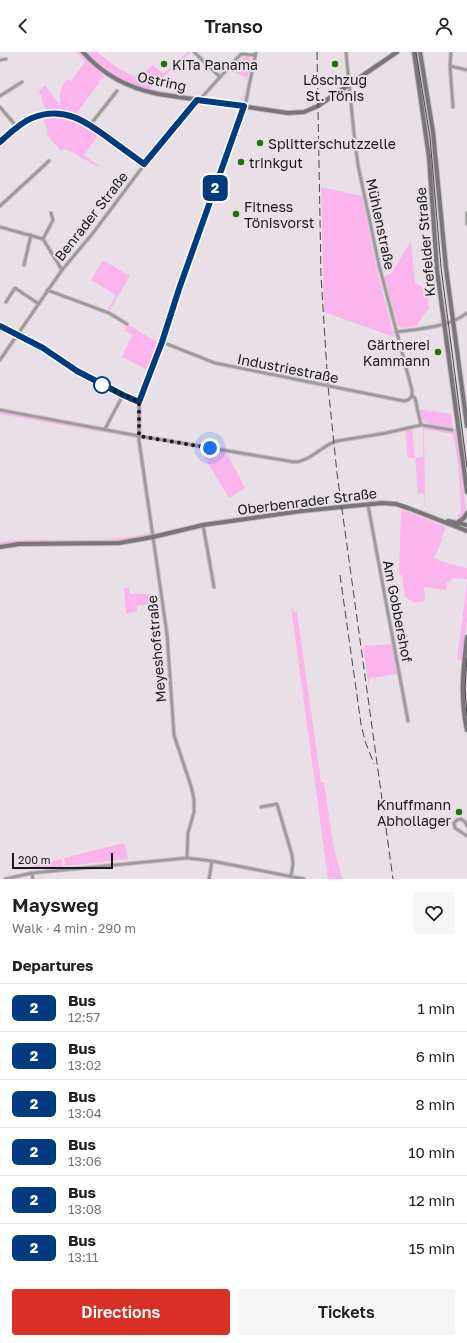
<!DOCTYPE html>
<html lang="en">
<head>
<meta charset="utf-8">
<style>
  :root { --surface:#fff; --page:#f6f6f6; --text:#202124; --muted:#757577; --line:#e0e0e0; --accent:#d93025 }
  body { margin:0; font-family:"Golos Text",sans-serif; background:var(--page); color:var(--text); height:100vh; display:flex; flex-direction:column; font-size:15px; white-space:nowrap }
  * { box-sizing:border-box; margin:0 }
  p { font-size:13px; color:var(--muted) }
  .icon { flex:none; width:22px; height:22px; fill:none; stroke:currentColor; stroke-width:2; stroke-linecap:round; stroke-linejoin:round }
  .map { position:relative; height:827px; overflow:hidden }
  .side { display:flex; flex-direction:column; background:var(--surface); flex:1 }
  .side>* { flex:none }
  .badge { padding:0 8px; border-radius:6px; font-size:14px; line-height:26px }
  .scale { position:absolute; left:12px; bottom:10px; width:101px; box-sizing:border-box; padding-left:4px; border:2px solid #1a181a; border-top:0; font-size:11px; line-height:14px; white-space:nowrap; color:#1a181a; -webkit-text-stroke:3px #e8e0e6; paint-order:stroke }
  .you { position:absolute; width:20px; height:20px; margin:-10px; border:3px solid #fff; border-radius:50%; background:#1a73e8; box-shadow:0 0 0 6px #1a73e833 }
  .map>.badge { position:absolute; translate:-50% -50%; box-shadow:0 0 0 2px #fff }
  h2 { padding:0 12px; font-size:15px; line-height:36px }
  .round { display:grid; place-items:center; flex:none; width:42px; height:42px; border-radius:4px; background:var(--page) }
  .headline { display:flex; align-items:center; justify-content:space-between; height:68px; padding:0 12px }
  h1 { font-size:19px; font-weight:600; line-height:30px }
  .button { display:flex; gap:8px; margin-top:auto; padding:8px 12px }
  .button a { flex:1; height:46px; border-radius:4px; background:var(--accent); color:#fff; font-size:16px; font-weight:600; line-height:46px; text-align:center }
  .button a+a { background:var(--page); color:var(--text) }
  ul { padding:0; list-style:none }
  li { display:flex; align-items:center; gap:12px; height:48px; padding:0 12px; border-top:1px solid var(--line) }
  li div { flex:1 }
  li b { display:block; font-size:15px }
  li em { font-style:normal }
  li .badge { min-width:44px; font-weight:700; text-align:center }
  header { display:flex; justify-content:space-between; align-items:center; height:52px; padding:0 12px; background:var(--surface); font-size:18px; font-weight:600 }
  .map>svg:first-child { display:block }
  .green { fill:#fbb5ec }
  .lines { fill:none; stroke-linecap:round; stroke-linejoin:round }
  .street-casing { stroke:#c3bcc1; stroke-width:4.5 }
  .secondary-casing { stroke:#c3bcc1; stroke-width:6 }
  .street { stroke:#9c999b; stroke-width:2.5 }
  .secondary { stroke:#797578; stroke-width:4 }
  .tram { stroke:#484548; stroke-width:1 }
  .rail { stroke:#484548; stroke-width:1; stroke-dasharray:8 4; stroke-linecap:butt }
  .line-casing { stroke:#fff; stroke-width:9 }
  .line { stroke:#003b80; stroke-width:6 }
  .walk { stroke:#1a181a; stroke-width:4; stroke-dasharray:0 7.2 }
  .poi-dot { fill:#267012; stroke:#e8e0e6; stroke-width:1.5 }
  .stop-dot { fill:#fff; stroke:#003b80; stroke-width:2 }
  .labels { text-anchor:middle; dominant-baseline:central; stroke-width:4; stroke-linejoin:round; paint-order:stroke }
  .poi-label { font-size:14px; fill:#1a181a; stroke:#e8e0e6; text-anchor:start }
  .street-label { font-size:14px; fill:#1a181a; stroke:#e8e0e6 }
</style>
</head>
<body>
<header><svg class="icon" aria-label="back" viewBox="0 0 24 24"><path d="M15 5l-7 7 7 7"/></svg>Transo<svg class="icon" aria-label="person" viewBox="0 0 24 24"><circle cx="12" cy="8" r="4"/><path d="M4 21q1-7 8-7t8 7"/></svg></header>
<div class="map">
<svg width="467" height="827" viewBox="0 0 467 827">
  <rect width="100%" height="100%" fill="#e8e0e6"/>
  <path class="green" d="M76,0H81L104,24L100,29L92,24L100,30L76,62L59,59H46L39,39L45,33L60,53C60,40 60,37 67,27L71,29L85,10Z
    M86,0H97L116,15L137,26L153,13L163,22L188,0H191L150,37L187,43V44C174,42 159,41 147,38C124,31 101,18 86,0Z
    M246,5L251,6V8L243,47H240L243,44L247,26L231,18L226,22L239,8Z
    M52,64C71,64 84,71 99,82L84,103L98,113V115L70,99L64,97L61,99L46,82L48,80L43,65Z
    M321,135L362,144L376,213L394,285L324,260Z
    M411,189L415,231L427,237L429,256L416,274L404,276L399,275L397,271L384,224L391,222Z
    M103,208L130,224L110,258L108,257L116,243L91,228Z
    M128,273L159,291L148,318L122,305L132,283L124,278Z
    M144,341L145,342L142,357V382L302,409H293L143,383L141,382L140,350Z
    M419,357L451,362L453,377H457L466,458L465,462L459,468L457,464L461,461V456L458,411L453,382L424,377L425,457L424,442L418,441L415,406H408L405,378L412,376L415,406L423,405V375L453,378V377C446,376 429,374 424,369C421,366 421,361 419,357Z
    M0,360L134,384L138,389L150,483L148,485L108,490L0,494V490C50,484 101,494 150,481L136,386L0,362Z
    M199,396L226,400L245,436L239,440L238,439L236,440L237,441L229,446Z
    M401,457L446,475L442,485L443,486L434,506L450,512L467,516V527L452,526L451,529L447,530L446,538L424,535L425,549L414,551L405,545L402,523H399Z
    M467,532V569L462,607L457,608Z
    M124,536H129L130,542H151L152,551L137,554V559L127,562L126,561Z
    M291,555L294,560H297L321,730H324L333,791L342,827H328Z
    M393,592L398,622L369,626V636L363,594Z
    M124,791L128,807L65,814L64,806Z
    M62,807L63,814L18,818Z"/>
  <g class="lines">
    <defs>
      <path id="street" d="M194,0L220,25
        M346,0L355,92L358,113L379,213L412,338V344
        M0,8L6,7
        M450,14L451,0
        M0,44L22,30
        M203,44L241,2L255,3
        M0,55L17,75
        M453,55L450,14L467,18
        M90,73L117,39
        M0,90C10,81 20,71 32,66C63,53 85,69 109,87C120,95 132,104 144,112
        M0,154L49,109
        M467,161V172
        M0,175L43,187L62,218
        M43,187L53,168L51,161
        M24,213L31,183
        M47,238L109,261L127,272
        M6,250L15,236L39,252
        M0,274L43,296L77,319L123,343L139,350
        M396,280C418,277 450,275 467,261
        M162,290L215,311L404,349L408,348L412,344
        M0,308L62,218L93,181L156,97L197,48
        M412,344L415,346L421,373
        M0,358L139,384L294,410C310,410 322,393 337,389L386,381L421,373L452,378
        M105,377L123,343
        M368,453L408,669
        M203,473L214,535
        M261,755L277,752L292,803L293,812L291,824
        M467,774L465,770L461,767L457,768L454,771L455,776L467,784
        M187,806L188,781L194,760V747L191,734L174,683L167,582L139,388V350L162,290L179,237L246,49L256,0
        M32,821L33,827
        M5,827L32,821L187,806L212,809L304,827
        M209,827L212,809"/>
      <path id="secondary" d="M83,0C103,23 128,36 158,42L288,61L304,60L318,54L397,0
        M414,0L429,105L437,218L467,440
        M420,0L433,80L446,216L467,374
        M448,469L467,473
        M457,471L464,466L467,461
        M0,495L19,492L119,491L153,485L203,473L301,459L382,451L396,452L408,456L467,479
        M467,585C463,617 460,646 467,678"/>
    </defs>
    <use href="#street" class="street-casing"/>
    <use href="#secondary" class="secondary-casing"/>
    <use href="#street" class="street"/>
    <use href="#secondary" class="secondary"/>
    <path class="tram" d="M416,0L430,85L441,215L467,415
      M467,606L465,636L467,664"/>
    <path class="rail" d="M317,0L321,224L328,334L337,421L393,827
      M340,523L361,672L365,689L374,712"/>
  </g>
  <g class="lines">
    <defs>
      <path id="line" d="M0,90C10,81 20,71 32,66C64,53 87,70 111,88C122,96 133,104 144,112L197,48L244,54L179,237L162,290L139,350L123,343L77,319L43,296L0,274"/>
    </defs>
    <use href="#line" class="line-casing"/>
    <use href="#line" class="line"/>
    <path class="walk" d="M102,333L139,350V384L210,396"/>
  </g>
  <g class="poi-dot">
    <circle cx="164" cy="12" r="4"/>
    <circle cx="335" cy="12" r="4"/>
    <circle cx="260" cy="91" r="4"/>
    <circle cx="241" cy="110" r="4"/>
    <circle cx="236" cy="162" r="4"/>
    <circle cx="438" cy="300" r="4"/>
    <circle cx="459" cy="760" r="4"/>
  </g>
  <circle class="stop-dot" cx="102" cy="333" r="8"/>
  <g class="labels">
    <g class="poi-label">
      <text x="172" y="12">KiTa Panama</text>
      <text x="335" y="27" text-anchor="middle">Löschzug<tspan x="335" dy="16">St. Tönis</tspan></text>
      <text x="268" y="91">Splitterschutzzelle</text>
      <text x="249" y="110">trinkgut</text>
      <text x="244" y="154">Fitness<tspan x="244" dy="16">Tönisvorst</tspan></text>
      <text x="430" y="292" text-anchor="end">Gärtnerei<tspan x="430" dy="16">Kammann</tspan></text>
      <text x="451" y="752" text-anchor="end">Knuffmann<tspan x="451" dy="16">Abhollager</tspan></text>
    </g>
    <g class="street-label">
      <text transform="translate(162 29) rotate(12)">Ostring</text>
      <text transform="translate(91 164) rotate(-52)">Benrader Straße</text>
      <text transform="translate(381 172) rotate(78)">Mühlenstraße</text>
      <text transform="translate(425 190) rotate(-95)">Krefelder Straße</text>
      <text transform="translate(288 316) rotate(11)">Industriestraße</text>
      <text transform="translate(307 449) rotate(-7)">Oberbenrader Straße</text>
      <text transform="translate(398 559) rotate(79)">Am Gobbershof</text>
      <text transform="translate(156 597) rotate(-95)">Meyeshofstraße</text>
    </g>
  </g>
</svg>
<div class="scale">200 m</div>
<div class="you" style="left:210px;top:396px"></div>
<b class="badge" style="left:215px;top:136px;background:#003b80;color:#fff">2</b>
</div>
<section class="side">
<div class="headline"><div><h1>Maysweg</h1><p>Walk · 4 min · 290 m</p></div><a class="round"><svg class="icon" aria-label="heart" viewBox="0 0 24 24"><path d="M12 20l-8-8c-3-5 5-10 8-4 3-6 11-1 8 4z"/></svg></a></div>
<h2>Departures</h2>
<ul>
<li><span class="badge" style="background:#003b80;color:#fff">2</span><div><b>Bus</b><p>12:57</p></div><em>1 min</em></li>
<li><span class="badge" style="background:#003b80;color:#fff">2</span><div><b>Bus</b><p>13:02</p></div><em>6 min</em></li>
<li><span class="badge" style="background:#003b80;color:#fff">2</span><div><b>Bus</b><p>13:04</p></div><em>8 min</em></li>
<li><span class="badge" style="background:#003b80;color:#fff">2</span><div><b>Bus</b><p>13:06</p></div><em>10 min</em></li>
<li><span class="badge" style="background:#003b80;color:#fff">2</span><div><b>Bus</b><p>13:08</p></div><em>12 min</em></li>
<li><span class="badge" style="background:#003b80;color:#fff">2</span><div><b>Bus</b><p>13:11</p></div><em>15 min</em></li>
</ul>
<div class="button"><a>Directions</a><a>Tickets</a></div>
</section>
</body>
</html>
